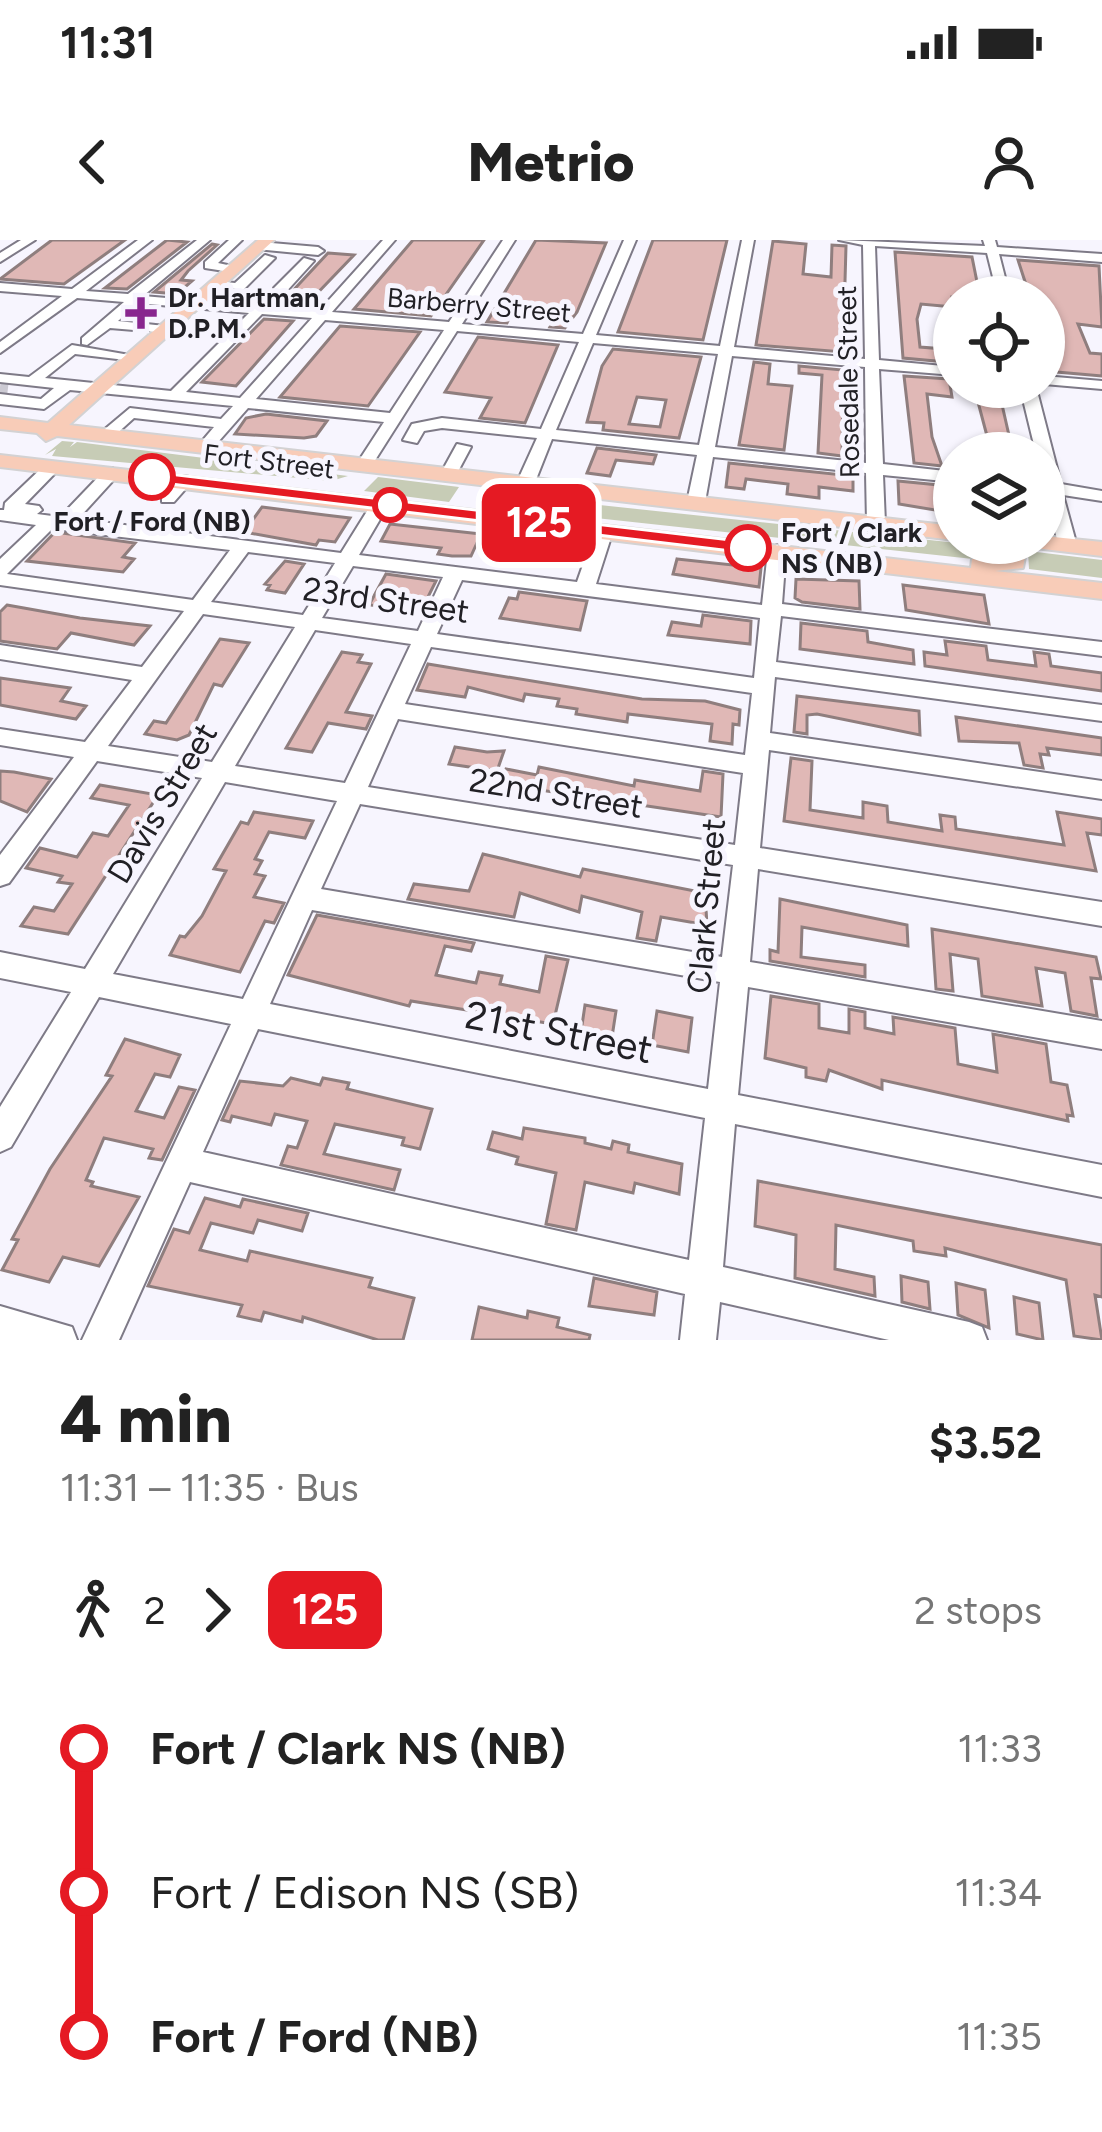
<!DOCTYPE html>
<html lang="en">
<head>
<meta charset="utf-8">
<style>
  :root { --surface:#fff; --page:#f2f2f2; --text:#222; --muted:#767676 }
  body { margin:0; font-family:Figtree,sans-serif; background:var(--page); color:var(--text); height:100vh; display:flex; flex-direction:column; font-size:45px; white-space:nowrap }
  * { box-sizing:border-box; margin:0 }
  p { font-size:39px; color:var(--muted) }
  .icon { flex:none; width:66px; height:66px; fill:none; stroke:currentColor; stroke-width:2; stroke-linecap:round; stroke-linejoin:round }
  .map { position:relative; height:1100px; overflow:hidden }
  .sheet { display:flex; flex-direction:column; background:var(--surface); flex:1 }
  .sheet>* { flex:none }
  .badge { padding:0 24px; border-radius:18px; font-size:42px; line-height:78px }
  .buttons { position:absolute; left:933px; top:36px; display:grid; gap:24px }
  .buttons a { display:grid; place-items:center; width:132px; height:132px; border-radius:50%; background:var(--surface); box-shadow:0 3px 9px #0004; font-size:60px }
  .map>.badge { position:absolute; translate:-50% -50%; box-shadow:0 0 0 6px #fff }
  .legs { display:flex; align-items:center; gap:18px; height:132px; padding:0 60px; font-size:39px }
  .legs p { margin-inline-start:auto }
  .head { display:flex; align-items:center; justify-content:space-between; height:204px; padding:0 60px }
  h1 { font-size:66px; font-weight:800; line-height:90px }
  ul { padding:0 60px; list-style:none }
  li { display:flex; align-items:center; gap:42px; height:144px; font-size:45px }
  li i { display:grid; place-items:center; width:18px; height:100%; margin:0 15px; background:currentColor }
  li i::after { content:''; width:30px; height:30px; margin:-15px; border:9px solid; border-radius:50%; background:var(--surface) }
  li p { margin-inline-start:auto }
  li:first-child i { background:linear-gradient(#0000 50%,currentColor 0) }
  li:last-child i { background:linear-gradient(currentColor 50%,#0000 0) }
  .status { display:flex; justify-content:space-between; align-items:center; height:84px; padding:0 60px; background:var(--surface); direction:ltr }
  .status svg { height:33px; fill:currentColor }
  header { display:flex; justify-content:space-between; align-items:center; height:156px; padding:0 60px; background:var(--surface); font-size:54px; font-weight:800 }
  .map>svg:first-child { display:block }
  .green { fill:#c7ccb6 }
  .building { fill:#e0b8b6; stroke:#8f7e7e; stroke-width:3; fill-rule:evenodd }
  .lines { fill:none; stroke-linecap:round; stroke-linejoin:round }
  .minor-tunnel { stroke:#cccad3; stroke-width:16; stroke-dasharray:16 8; stroke-linecap:butt }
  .minor-casing { stroke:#7e7a87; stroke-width:4 }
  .major-casing { stroke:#d3d2d3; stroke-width:4 }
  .minor { fill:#fff; fill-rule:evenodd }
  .major { fill:#f8ccb8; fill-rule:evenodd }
  .line-1 { fill:#e51a23; stroke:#fff; stroke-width:3 }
  .poi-dot { fill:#88268e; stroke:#f7f5fe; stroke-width:4.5 }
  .stop-1-dot { fill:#fff; stroke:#e51a23; stroke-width:6 }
  .labels { text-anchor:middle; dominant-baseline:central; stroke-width:10; stroke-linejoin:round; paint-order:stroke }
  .far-poi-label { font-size:27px; font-weight:bold; fill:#212025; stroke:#f7f5fe; text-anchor:start }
  .far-street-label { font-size:27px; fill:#212025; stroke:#f7f5fe }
  .far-stop-label { font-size:27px; font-weight:bold; fill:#212025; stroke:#f7f5fe }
  .street-label { font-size:33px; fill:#212025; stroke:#f7f5fe }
  .near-street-label { font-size:39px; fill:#212025; stroke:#f7f5fe }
</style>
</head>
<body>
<div class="status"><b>11:31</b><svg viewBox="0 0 49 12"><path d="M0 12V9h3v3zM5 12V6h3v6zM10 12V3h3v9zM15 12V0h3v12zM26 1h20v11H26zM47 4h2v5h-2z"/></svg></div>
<header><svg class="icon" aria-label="back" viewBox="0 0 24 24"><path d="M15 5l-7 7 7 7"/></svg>Metrio<svg class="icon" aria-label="person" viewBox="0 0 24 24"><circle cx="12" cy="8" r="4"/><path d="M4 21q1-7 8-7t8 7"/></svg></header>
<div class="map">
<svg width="1102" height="1100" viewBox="0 0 1102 1100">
  <rect width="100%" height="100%" fill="#f7f5fe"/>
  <path class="green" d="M62,201L74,202L70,207L77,202L348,236L331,241L52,216L56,209L45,215Z
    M378,237L459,247L449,262L364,251Z
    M505,255L986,306L1000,314L982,320L485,266L478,261Z
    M1028,311L1102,320V338L1029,329Z"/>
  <path class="building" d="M52,0H125L64,44L0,39Z
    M167,0L187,2L127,49L105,48Z
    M413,0H484L431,76L354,69Z
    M536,0L606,3L577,72L565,88L550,87L554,80L510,76L507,83L487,82Z
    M653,0H727L703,100L618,92Z
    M773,1L806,4L803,34L831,37L832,5L846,6L843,112L756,105Z
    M212,4L217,5L188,31L181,40L192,41L177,54L154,52Z
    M895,12L972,17L980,57H952L954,67L921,64L917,79L920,107L944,109L947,122L903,118Z
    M328,13L354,15L306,65L229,59L235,53L287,57Z
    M1018,20L1099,26L1102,87L1078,84L1090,113L1102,114V136L1057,132L1044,104V57H1030Z
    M264,79L293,81L236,146L202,142Z
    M340,86L420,92L368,166L280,157Z
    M478,97L558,105L525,183L480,178L491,158L445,152Z
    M613,109L701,117L679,198L603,190L604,183L587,182L602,126ZM637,157L666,160L660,187L629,184Z
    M754,122L770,124L768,144L792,146L784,210L739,205Z
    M799,126L843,130L842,216L818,213L822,135L799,133Z
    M904,136L949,139L952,157L927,154L932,197L942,226L914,223Z
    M974,147H998L1013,213L991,211Z
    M266,174L327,181L316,196L304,198L235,194L246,178Z
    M597,208L656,215L653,224L616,220L610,236L587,233Z
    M729,223L853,236V251L819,247V258L787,254L788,244L746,239L744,249L726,247Z
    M898,241L949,246L953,273L899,264Z
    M262,267L325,275L350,278L335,302L319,300L316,305L244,292Z
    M390,284L481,294L471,316H452L438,314L441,308L381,301Z
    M55,292L135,303L123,317L134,319L123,332L27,321Z
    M527,300L577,305L571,325L521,318Z
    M677,319L761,328L759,347L673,334Z
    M285,321L304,324L285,353L267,350L270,345L265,344Z
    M386,334L436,341L422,369L369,365Z
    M796,339L859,341L860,369L802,362L795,358Z
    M903,345L984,355L989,384L906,370Z
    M519,352L587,361L580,390L500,378L509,358L517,359Z
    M7,365L80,378L150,386L134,405L71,393L57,409L0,401V372Z
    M703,375L751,381L750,404L668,395L672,382L701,386Z
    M801,383L867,391L868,402L913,410L914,424L800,409Z
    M220,399L249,403L222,446L214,444L189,495L177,500L145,494L154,481L166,483Z
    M945,401L986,406L988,420L1036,426L1034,412L1049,414L1051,426L1102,433V451L925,426L924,412L947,415Z
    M342,412L362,415L358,422L371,424L346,472L372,476L366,489L328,483L312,512L286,508Z
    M428,424L642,459L705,461L740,470L739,485L733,484L732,504L710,501L712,484L628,474L627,482L576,474L577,469L557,466L559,459L525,454L523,461L468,447L465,457L417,450Z
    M0,438L70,448L61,461L86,466L76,479L0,465Z
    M797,456L919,471L920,495L817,474L807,475V494L794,492Z
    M956,477L1102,498V515L1047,508L1049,515L1040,514L1043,528L1024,525L1019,503L959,501Z
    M455,507L487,512L504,511L497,531L449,524Z
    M791,518L812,521L810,570L863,578V562L887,566L888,582L942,591L940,575L955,577L956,589L1064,605L1057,572L1102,579V595L1087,593L1096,631L784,581Z
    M539,527L634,546L635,540L700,551L703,531L723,534L721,577L500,544L506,529L537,535Z
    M0,531L14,532L51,539L27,572L0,561Z
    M100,545L158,555L68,694L21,686L34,667L54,671L72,644L58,642L62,636L26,628L40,608L77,617L93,593L108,596L129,565L91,558Z
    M254,572L313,581L305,598L269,592L255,619L262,621L255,634L265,636L254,657L284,663L274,683L265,681L240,732L170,715L180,696L185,697L202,676L226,631L214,629L241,582L248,584Z
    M483,614L580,637L583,629L705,653L707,685L661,677L656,701L637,698L642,672L582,656L579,672L520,653L514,677L408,659L414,644L469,651Z
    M780,659L907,685L908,706L802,687L801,717L865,725V737L770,721V710L778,712Z
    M317,675L474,703L471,711L445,706L436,735L476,743L479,732L502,736L500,744L539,752L546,716L568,720L553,784L411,761L409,766L288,735Z
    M932,689L1096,717L1101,739L1091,738L1097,776L1071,771L1065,733L1036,728L1042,766L982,756L978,719L950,714L953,751L936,749Z
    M771,756L819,764V788L849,793V769L865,772V788L894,794L893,777L955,788L958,824L997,832L993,794L1046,804L1051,842L1067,845L1073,876L1067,875L1068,881L882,840V849L829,830L826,841L806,837V828L765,818Z
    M585,765L616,771L612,797L581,792Z
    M657,771L692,778L688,812L652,805Z
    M125,799L180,815L170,837L155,834L136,871L164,878L179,847L195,850L162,920L149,918L153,909L104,898L86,940L93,942L91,946L139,957L99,1026L63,1017L49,1042L2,1030L18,1000L12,999L50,929L112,836L106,835Z
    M291,838L320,845L323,838L349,843L347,849L432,869L420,909L402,905L404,898L335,884L324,914L400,930L394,950L281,925L288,906L297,908L307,881L275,874L271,885L232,876L230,882L222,880L240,841L283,846Z
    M524,888L585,898V903L611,909L613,901L629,905L628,912L682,924L679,954L635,943L633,953L585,942L576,990L546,984L556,933L516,924L518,917L488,909L493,892L522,899Z
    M758,941L1102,1005V1057L1095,1055L1102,1100L1074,1096L1066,1040L945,1008L946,1016L914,1011L913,1001L836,985L835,1029L874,1037L875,1056L795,1038L796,995L755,986Z
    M205,958L240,967L243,959L308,973L302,991L258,980L253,993L211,983L200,1010L247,1021L250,1011L372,1038L369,1047L414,1058L403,1100H378L303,1077L302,1082L264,1072L261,1081L238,1076L242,1065L148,1046L174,989L189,993Z
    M901,1036L928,1042L930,1069L902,1062Z
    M594,1038L657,1052L654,1075L589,1066Z
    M956,1043L985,1050L989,1088L958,1075Z
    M1014,1057L1039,1063L1043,1100L1017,1094Z
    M479,1067L527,1078L528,1071L559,1078L557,1087L590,1095L589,1100H472Z"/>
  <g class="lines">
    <path class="minor-tunnel" d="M0,147L8,148"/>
    <defs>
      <path id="minor" d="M21,0H35L0,22V13Z
        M138,0H152L86,51L128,54L197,0H210L143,56L319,71L383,0H395L332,72L449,82L503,0H515L462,84L583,94L624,0H636L596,95L720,106L742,0H754L734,107L865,119L863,5L839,0L985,6L983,0H995L997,7L1102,14V22L999,14L1010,57H998L987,13L875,6L879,120L954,127V135L879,129L883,224L954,232V242L883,235L885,283L876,288L867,283L866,233L713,217L705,262L696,267L687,262L697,215L552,199L535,242L526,247L517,242L537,198L442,188L424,191L417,203L403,200L412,184L442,178L541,189L579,102L457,91L372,225L364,230L356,225L384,182L248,168L211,210L205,212L197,207L214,187L134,178L113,197L99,194L130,168L221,179L233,166L70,150L44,169L0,164V154L41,159L54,148L0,142V134L29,137L72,105L141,117L134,121L75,114L45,138L171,151L249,73L138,63L118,81L165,86L170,87V93L110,88L87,105L82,104V98L124,62L77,58L0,113V102L62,56L0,51V43L72,49ZM262,74L312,78L240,158L186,152ZM325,80L444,90L390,173L256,159ZM593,103L718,114L699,205L556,190ZM732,116L865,127L866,223L715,207Z
        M229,0H242L218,23L237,27V33L205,28V22Z
        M260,2L318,7L324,11L318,15L256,9Z
        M265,15L275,18L243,50L210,45L216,41L235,43Z
        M304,18L314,21L284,54H274V48Z
        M1044,136L1102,141V149L1044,144Z
        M1020,147H1036L1061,244L1102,251V261L1063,255L1077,306L1075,310H1061L1059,306L1044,252V213H1036Z
        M457,204L471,207L455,237H443L441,233Z
        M48,222L62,226L25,264L39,266L42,270L37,274L60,277L106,229L112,228L120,233L78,279L341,313L374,260L380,259L389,264L359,315L577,342L595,291L604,286L613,291L596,344L762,365L768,311L777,305L786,311L782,364L1102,402V416L781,376L776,422L1102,465V481L775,437L770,493L1102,541V559L769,510L760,608L1102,662V686L758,629L750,722L1102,781V809L748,747L738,855L1102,925V957L735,884L723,1027L969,1082L982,1087L987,1100H889L720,1062L716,1100H680L685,1054L190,942L119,1100H82L231,784L99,757L11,907L0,912V867L71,752L0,738V712L85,729L202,538L97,521L9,643L0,646V615L74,517L0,505V489L85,502L132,440L0,419V405L142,427L184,371L0,345V319L36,285L0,280V270H4L5,263ZM54,287L63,290L230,310L193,360L7,334ZM248,312L335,323L303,375L211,362ZM353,326L443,337L418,391L322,378ZM462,340L760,378L754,438L437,394ZM203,374L295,387L212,522L108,506ZM315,390L411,404L345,543L235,526ZM431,407L752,453L745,515L405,464ZM398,479L743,533L735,605L368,547ZM225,542L337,561L243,759L113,734ZM360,564L733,625L722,717L321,649ZM312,670L720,742L708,849L270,764ZM258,789L705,878L689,1020L203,912Z
        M183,236L189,237V245L174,262H162V254Z
        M0,1066L72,1087L77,1100H0Z"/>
      <path id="major" d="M258,0H274L69,185L954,286V300L57,196L46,201L37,193L0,189V177L48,183Z
        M0,215L971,328L972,319L1003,316L993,303H1019L1026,311L1023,328L995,331L1102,343V359L0,227Z
        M1044,296L1102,302V316L1035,308L1031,303H1044Z"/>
    </defs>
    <use href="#minor" class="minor-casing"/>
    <use href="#major" class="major-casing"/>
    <use href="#minor" class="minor"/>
    <use href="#major" class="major"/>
  </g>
  <path class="line-1" d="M152,232L748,302L757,308L748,313L146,241Z"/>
  <path class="poi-dot" d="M135 55h12v12h12v12h-12v12h-12v-12h-12v-12h12z"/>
  <g class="stop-1-dot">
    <circle cx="152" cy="237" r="21"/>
    <circle cx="390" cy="265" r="15"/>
    <circle cx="748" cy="308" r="21"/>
  </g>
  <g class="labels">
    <g class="far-poi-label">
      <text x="168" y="57">Dr. Hartman,<tspan x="168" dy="31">D.P.M.</tspan></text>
    </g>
    <g class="far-street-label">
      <text transform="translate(479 65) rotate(5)">Barberry Street</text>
      <text transform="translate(848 142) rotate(-91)">Rosedale Street</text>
      <text transform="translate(269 221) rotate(7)">Fort Street</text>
    </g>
    <g class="far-stop-label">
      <text x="152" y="281">Fort / Ford (NB)</text>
      <text x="781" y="292" text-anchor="start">Fort / Clark<tspan x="781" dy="31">NS (NB)</tspan></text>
    </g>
    <g class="street-label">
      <text transform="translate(386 360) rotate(8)">23rd Street</text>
      <text transform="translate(556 553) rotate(9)">22nd Street</text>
      <text transform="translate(162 563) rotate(-59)">Davis Street</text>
      <text transform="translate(706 666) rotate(-85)">Clark Street</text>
    </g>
    <g class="near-street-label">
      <text transform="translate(559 792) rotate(11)">21st Street</text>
    </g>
  </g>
</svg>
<div class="buttons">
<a><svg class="icon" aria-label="locate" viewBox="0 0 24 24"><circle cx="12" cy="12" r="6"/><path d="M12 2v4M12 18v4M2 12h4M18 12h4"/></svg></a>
<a><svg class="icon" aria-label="layers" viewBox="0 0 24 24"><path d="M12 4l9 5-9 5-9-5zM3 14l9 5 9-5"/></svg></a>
</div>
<b class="badge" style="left:539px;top:283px;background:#e51a23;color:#fff">125</b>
</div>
<section class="sheet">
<div class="head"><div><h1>4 min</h1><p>11:31 – 11:35 · Bus</p></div><b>$3.52</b></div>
<div class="legs"><svg class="icon" aria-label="walk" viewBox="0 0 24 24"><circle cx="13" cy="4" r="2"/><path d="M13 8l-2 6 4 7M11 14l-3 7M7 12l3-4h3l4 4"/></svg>2<svg class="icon" aria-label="forward" viewBox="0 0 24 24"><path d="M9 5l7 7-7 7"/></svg><b class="badge" style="background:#e51a23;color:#fff">125</b><p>2 stops</p></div>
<ul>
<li><i style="color:#e51a23"></i><b>Fort / Clark NS (NB)</b><p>11:33</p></li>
<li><i style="color:#e51a23"></i><span>Fort / Edison NS (SB)</span><p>11:34</p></li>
<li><i style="color:#e51a23"></i><b>Fort / Ford (NB)</b><p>11:35</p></li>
</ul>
</section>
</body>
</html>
